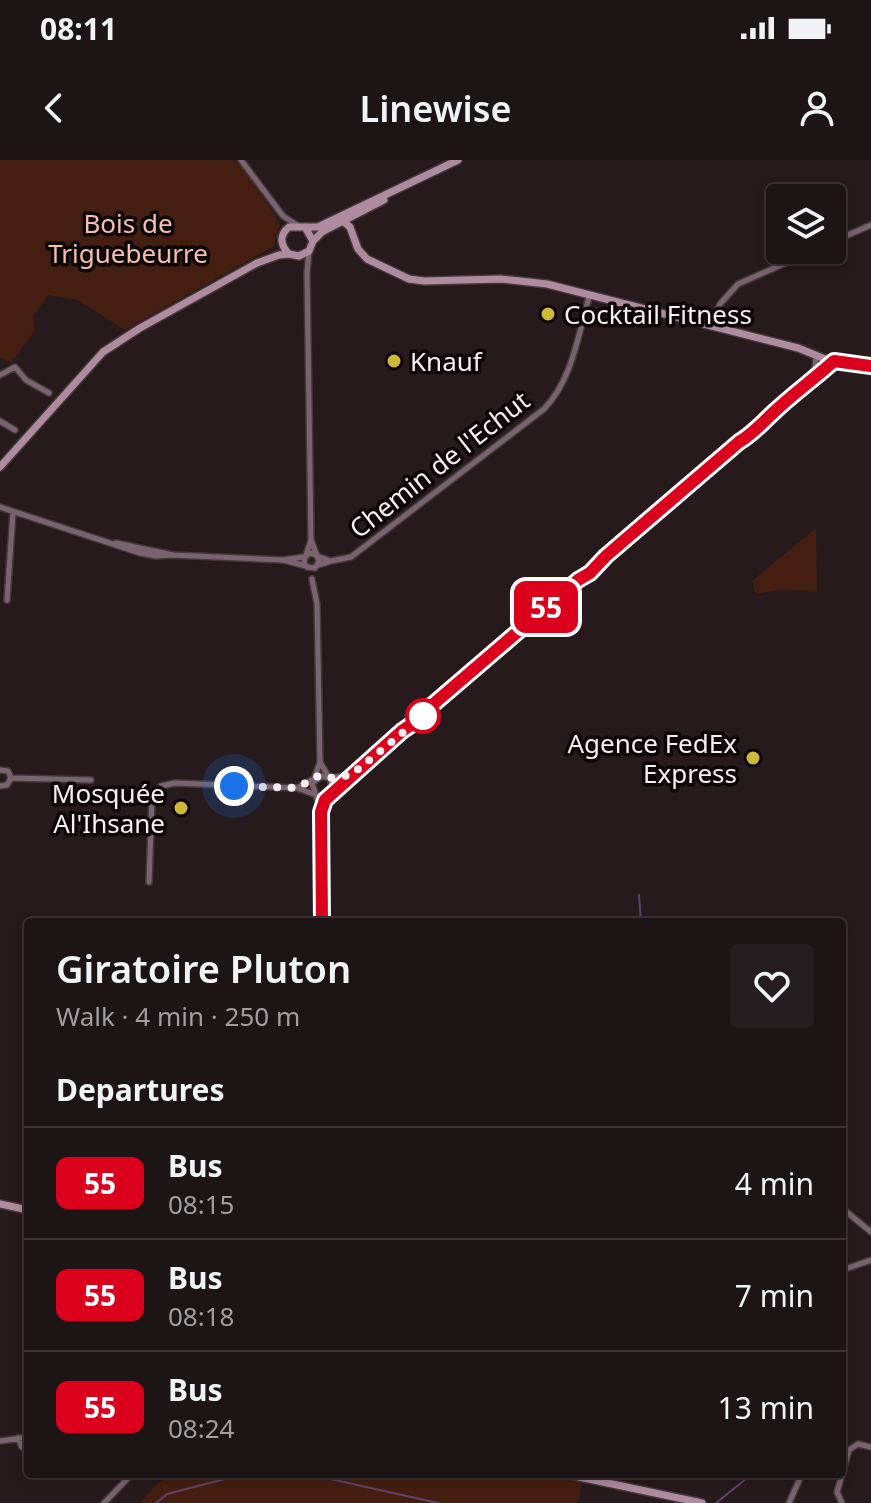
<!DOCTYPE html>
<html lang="en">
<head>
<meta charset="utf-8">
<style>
  :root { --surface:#1d1416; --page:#251d1f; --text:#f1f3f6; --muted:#a09ea1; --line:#3b3335 }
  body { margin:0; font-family:"Noto Sans",sans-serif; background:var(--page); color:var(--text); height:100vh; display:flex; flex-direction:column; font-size:30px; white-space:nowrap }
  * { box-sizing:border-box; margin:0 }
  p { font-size:26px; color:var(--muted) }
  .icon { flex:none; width:44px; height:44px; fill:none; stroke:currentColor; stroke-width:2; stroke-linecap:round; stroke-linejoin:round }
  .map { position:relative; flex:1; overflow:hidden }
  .panel { position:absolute; left:24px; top:758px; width:822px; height:560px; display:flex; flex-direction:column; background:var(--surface); border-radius:8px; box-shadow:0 4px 12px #0003,0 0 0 2px var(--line) }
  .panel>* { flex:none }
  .badge { padding:0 16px; border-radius:12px; font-size:28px; line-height:52px }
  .controls { position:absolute; left:766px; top:24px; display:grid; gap:16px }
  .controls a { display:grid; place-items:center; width:80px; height:80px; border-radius:8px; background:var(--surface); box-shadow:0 4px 12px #0003,0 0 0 2px var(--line); font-size:40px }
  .you { position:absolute; width:40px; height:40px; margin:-20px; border:6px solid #fff; border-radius:50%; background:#1a73e8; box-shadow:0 0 0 12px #1a73e833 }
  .map>.badge { position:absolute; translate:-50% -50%; box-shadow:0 0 0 4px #fff }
  h2 { padding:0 32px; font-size:30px; line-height:72px }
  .round { display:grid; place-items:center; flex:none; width:84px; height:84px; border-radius:8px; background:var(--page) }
  .head { display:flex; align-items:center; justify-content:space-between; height:136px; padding:0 32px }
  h1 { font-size:38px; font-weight:600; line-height:60px }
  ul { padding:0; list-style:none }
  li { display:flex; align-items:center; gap:24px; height:112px; padding:0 32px; border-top:2px solid var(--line) }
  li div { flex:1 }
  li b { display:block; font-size:30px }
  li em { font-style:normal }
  li .badge { min-width:88px; font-weight:700; text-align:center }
  .status { display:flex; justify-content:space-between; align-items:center; height:56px; padding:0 40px; background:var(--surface); direction:ltr }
  .status svg { height:22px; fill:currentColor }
  header { display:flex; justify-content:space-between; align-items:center; height:104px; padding:0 32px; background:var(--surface); font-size:36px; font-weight:600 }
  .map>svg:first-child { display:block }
  .green { fill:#441f11 }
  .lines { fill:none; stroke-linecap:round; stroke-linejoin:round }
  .stream { stroke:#644169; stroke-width:2 }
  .street-casing { stroke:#44383b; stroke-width:8 }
  .secondary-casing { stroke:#44383b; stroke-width:10 }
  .street { stroke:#7a6370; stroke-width:5 }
  .secondary { stroke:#af8ba0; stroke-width:7 }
  .line-casing { stroke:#fff; stroke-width:18 }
  .line { stroke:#db001b; stroke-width:12 }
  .walk { stroke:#f8eef1; stroke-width:8; stroke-dasharray:0 14.4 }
  .poi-dot { fill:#ceb837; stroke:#0c0608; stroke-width:3 }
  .stop-dot { fill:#fff; stroke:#db001b; stroke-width:4 }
  .labels { text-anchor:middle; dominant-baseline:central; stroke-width:7; stroke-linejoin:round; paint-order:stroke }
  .park-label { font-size:26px; fill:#f4c0ae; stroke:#0c0608 }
  .poi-label { font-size:26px; fill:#f8eef1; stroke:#0c0608; text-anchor:start }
  .street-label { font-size:26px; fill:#f8eef1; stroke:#0c0608 }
</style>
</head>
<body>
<div class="status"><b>08:11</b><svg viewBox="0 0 49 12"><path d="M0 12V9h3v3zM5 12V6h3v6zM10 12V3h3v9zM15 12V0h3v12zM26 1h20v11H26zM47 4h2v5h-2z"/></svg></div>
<header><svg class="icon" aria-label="back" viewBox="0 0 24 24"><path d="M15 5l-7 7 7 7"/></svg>Linewise<svg class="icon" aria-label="person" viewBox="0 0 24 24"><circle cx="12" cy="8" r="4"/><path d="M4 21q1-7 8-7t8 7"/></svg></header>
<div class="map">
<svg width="871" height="1343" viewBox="0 0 871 1343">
  <rect width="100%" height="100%" fill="#271a1d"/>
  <path class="green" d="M0,0H234L248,12L280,64L274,86L125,170L78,140L48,135L33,157L35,170L11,203L0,197Z
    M816,368L817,431L777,430L756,434L752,421Z
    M177,1314H541L582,1322L578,1343H140L158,1323Z"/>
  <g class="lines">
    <path class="stream" d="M639,735L641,762
      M308,1314L438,1343
      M156,1343L167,1334L244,1314
      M716,1343L752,1314"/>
    <defs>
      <path id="street" d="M241,0L283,56L297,65
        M832,82L871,65
        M309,91L307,113L311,380
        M711,166L720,144L738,124L815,90
        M0,215L15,207L26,220L49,233
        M807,224L815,209L816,196
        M0,261L15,270
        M742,278L760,260L768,256
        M0,347L140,393L156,396L173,395L116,383
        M173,395L283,400
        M306,395L311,380L319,401L315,408L307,407L304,403L305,397L310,393L316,395
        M317,396L331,401L318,405
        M304,397L283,400L306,406
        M331,401L351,397L544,249C573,219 578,174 590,134
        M580,418L586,409L602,398
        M312,419L317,444L320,602
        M7,440L13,352
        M403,570L408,562L427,548
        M0,610L8,611L11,618L7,625L0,626
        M11,618L91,620
        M328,635L319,636L297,628L314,619L320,602L331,621L332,630
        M321,652L331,631L402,571L413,565L432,545L577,421L590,413L606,396L739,282C754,273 762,263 774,252C793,234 814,219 834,201
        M149,722L152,638L161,626L175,623L297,628
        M322,762L321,652L312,623L322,616L329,618L350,615
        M842,1048L871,1072
        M842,1110L871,1100
        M842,1242L844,1243
        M18,1278L22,1287L28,1289
        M0,1281L28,1277
        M104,1343L132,1314
        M789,1343L802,1314
        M842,1343L837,1332L849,1290L858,1284L871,1287"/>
      <path id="secondary" d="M343,61L350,67L358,89L367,99L409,119L424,121L501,119L547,124L798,188L825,199L871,206
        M305,67L313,81L309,91L299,96L289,94C280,85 279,75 289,67H318L458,0
        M313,81L322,72L384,40
        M0,307L103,192L140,168L257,103L279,95L289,94
        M0,1044L28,1050
        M565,1314L702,1343"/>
    </defs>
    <use href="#street" class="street-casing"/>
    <use href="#secondary" class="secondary-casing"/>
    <use href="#street" class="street"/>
    <use href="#secondary" class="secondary"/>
  </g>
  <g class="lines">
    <defs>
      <path id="line" d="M322,762L321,652L325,640L402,571L424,556L430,547L578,420L590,413L606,396L739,282C754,273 762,263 774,252C793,234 814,219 834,201L871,206"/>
    </defs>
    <use href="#line" class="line-casing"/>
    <use href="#line" class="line"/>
    <path class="walk" d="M234,626L297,628L318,616L329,618L351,615L423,556"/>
  </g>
  <g class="poi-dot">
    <circle cx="548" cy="154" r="8"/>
    <circle cx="394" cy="201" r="8"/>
    <circle cx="753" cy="598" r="8"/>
    <circle cx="181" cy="648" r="8"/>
  </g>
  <circle class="stop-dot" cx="423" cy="556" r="16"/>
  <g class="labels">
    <g class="park-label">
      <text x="128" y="63">Bois de<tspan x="128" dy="30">Triguebeurre</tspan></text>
    </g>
    <g class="poi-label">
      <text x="564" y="154">Cocktail Fitness</text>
      <text x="410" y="201">Knauf</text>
      <text x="737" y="583" text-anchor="end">Agence FedEx<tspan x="737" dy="30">Express</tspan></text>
      <text x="165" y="633" text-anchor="end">Mosquée<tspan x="165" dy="30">Al'Ihsane</tspan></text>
    </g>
    <g class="street-label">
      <text transform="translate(439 304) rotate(-38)">Chemin de l'Echut</text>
    </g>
  </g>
</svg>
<div class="controls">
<a><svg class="icon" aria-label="layers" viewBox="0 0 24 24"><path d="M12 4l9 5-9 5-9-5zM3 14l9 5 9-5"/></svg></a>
</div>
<div class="you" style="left:234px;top:626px"></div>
<b class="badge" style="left:546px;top:447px;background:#db001b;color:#fff">55</b>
<section class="panel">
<div class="head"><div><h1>Giratoire Pluton</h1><p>Walk · 4 min · 250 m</p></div><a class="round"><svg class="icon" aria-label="heart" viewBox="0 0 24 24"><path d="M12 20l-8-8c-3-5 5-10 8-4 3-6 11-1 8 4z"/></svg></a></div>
<h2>Departures</h2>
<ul>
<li><span class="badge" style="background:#db001b;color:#fff">55</span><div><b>Bus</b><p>08:15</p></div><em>4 min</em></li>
<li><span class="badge" style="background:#db001b;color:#fff">55</span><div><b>Bus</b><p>08:18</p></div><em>7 min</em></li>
<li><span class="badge" style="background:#db001b;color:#fff">55</span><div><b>Bus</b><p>08:24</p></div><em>13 min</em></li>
</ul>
</section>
</div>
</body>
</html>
